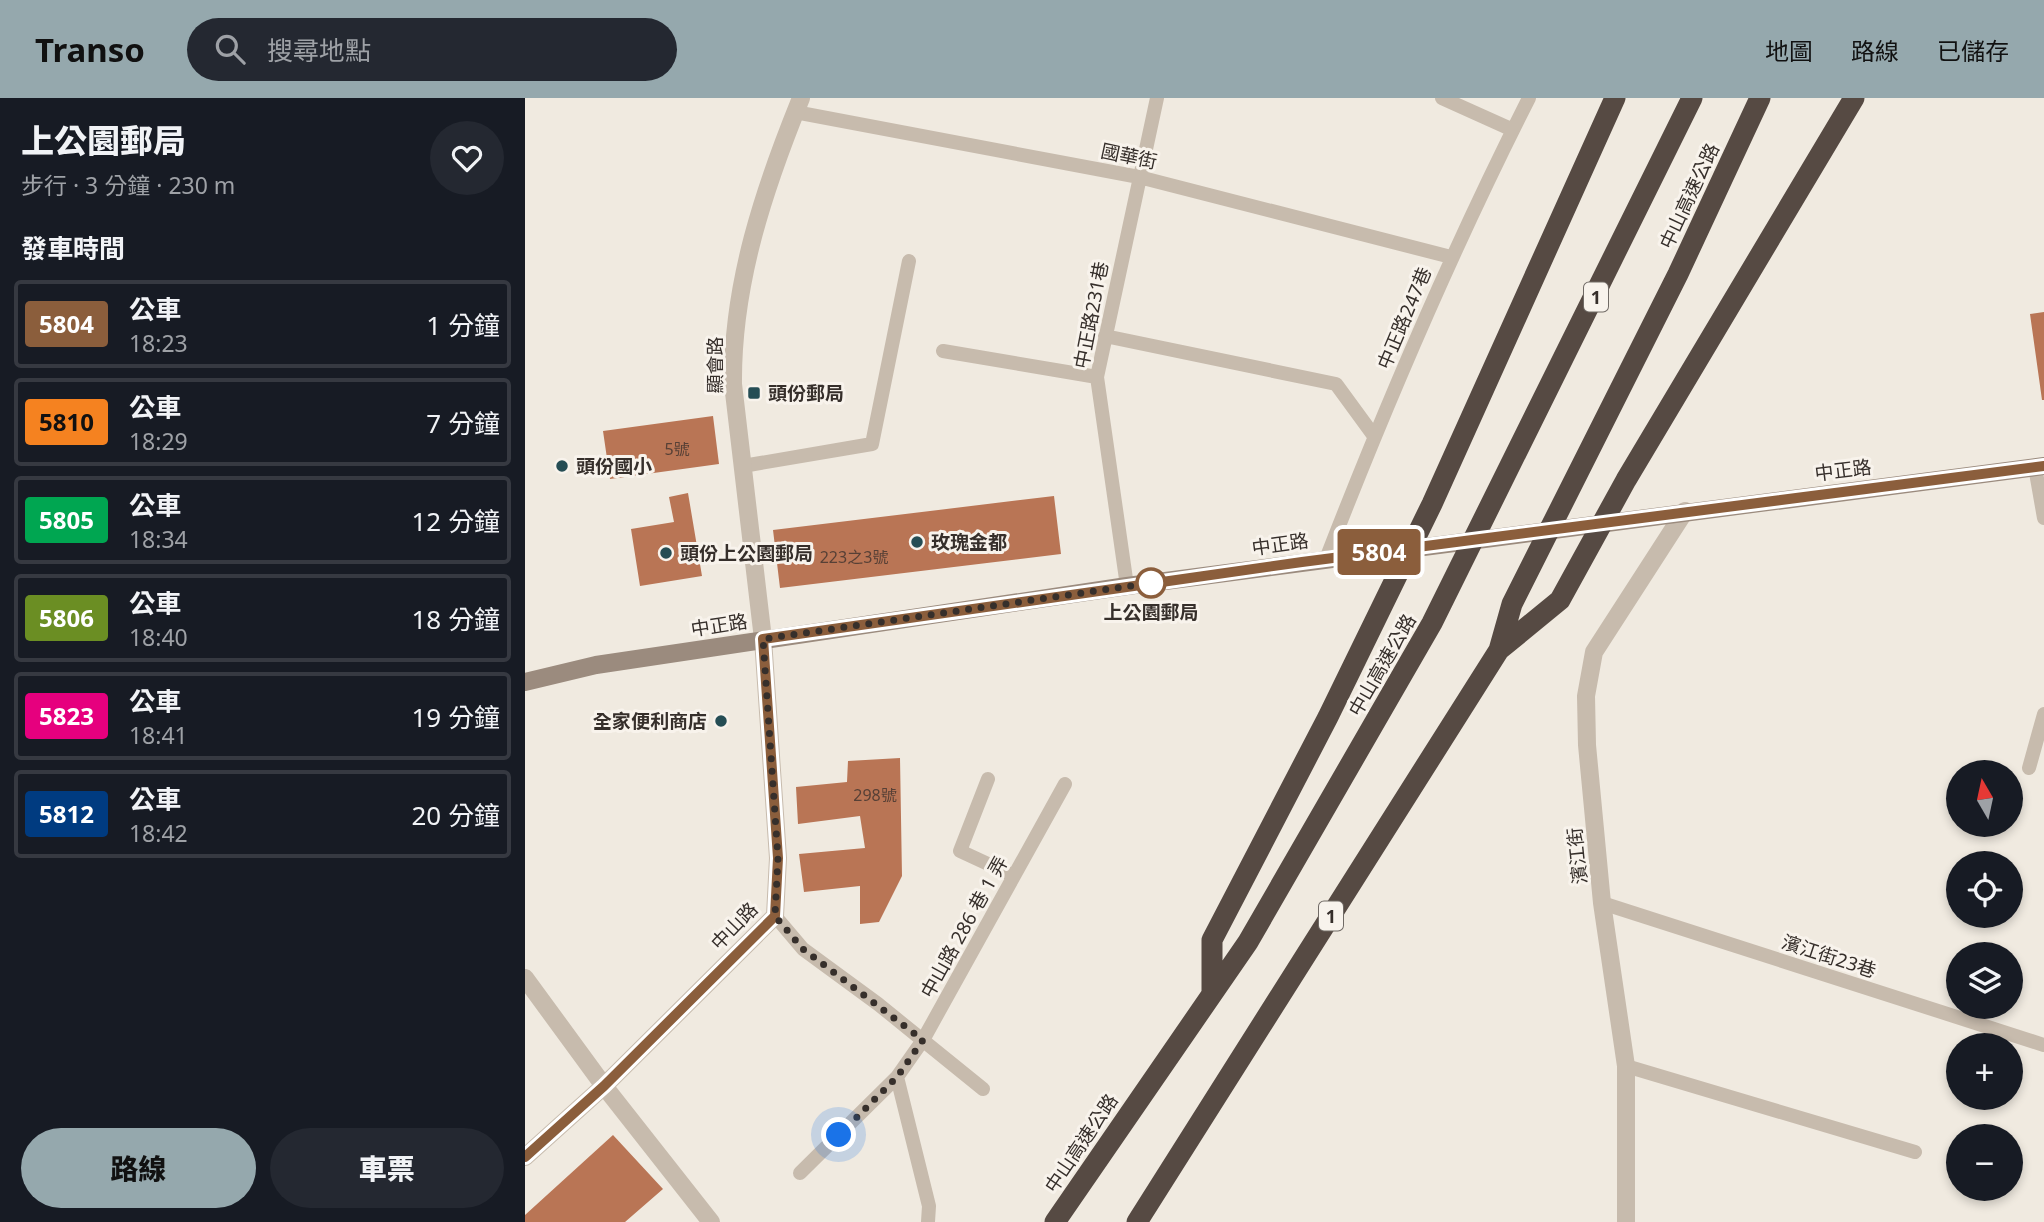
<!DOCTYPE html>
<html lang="zh-TW">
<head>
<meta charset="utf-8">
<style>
  :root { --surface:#171b24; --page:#242831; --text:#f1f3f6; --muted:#9ea1a6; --line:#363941; --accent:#95a8ad }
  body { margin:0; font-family:"Noto Sans","Noto Sans TC",sans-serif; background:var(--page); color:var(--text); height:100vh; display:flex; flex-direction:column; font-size:26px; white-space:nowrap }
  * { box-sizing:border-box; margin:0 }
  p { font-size:23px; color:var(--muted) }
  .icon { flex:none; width:38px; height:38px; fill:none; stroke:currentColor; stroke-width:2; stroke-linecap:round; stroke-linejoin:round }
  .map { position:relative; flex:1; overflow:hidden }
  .side { display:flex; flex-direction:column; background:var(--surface); width:525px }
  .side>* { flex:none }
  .badge { padding:0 14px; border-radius:5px; font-size:24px; line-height:46px }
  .needle { width:46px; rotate:351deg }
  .buttons { position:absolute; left:1421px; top:662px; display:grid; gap:14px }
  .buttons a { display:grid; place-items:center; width:77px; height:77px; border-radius:50%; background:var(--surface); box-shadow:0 4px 10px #0003; font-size:35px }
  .you { position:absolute; width:35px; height:35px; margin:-18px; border:5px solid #fff; border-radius:50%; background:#1a73e8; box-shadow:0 0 0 10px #1a73e833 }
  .map>.badge { position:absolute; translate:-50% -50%; box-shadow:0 0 0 4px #fff }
  h2 { padding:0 21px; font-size:26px; line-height:63px }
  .round { display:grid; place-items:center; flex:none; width:74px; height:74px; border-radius:37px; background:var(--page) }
  .overview { display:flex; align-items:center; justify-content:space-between; height:119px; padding:0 21px }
  h1 { font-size:33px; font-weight:800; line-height:52px }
  .button { display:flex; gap:14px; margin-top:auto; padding:14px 21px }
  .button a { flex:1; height:80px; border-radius:42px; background:var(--accent); color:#111; font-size:28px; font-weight:800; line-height:80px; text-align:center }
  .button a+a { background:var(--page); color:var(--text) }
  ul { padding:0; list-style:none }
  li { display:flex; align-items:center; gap:21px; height:88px; margin:0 14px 10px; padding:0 7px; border:4px solid var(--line); border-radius:7px }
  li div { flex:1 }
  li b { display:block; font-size:26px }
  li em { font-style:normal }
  li .badge { min-width:77px; font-weight:700; text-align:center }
  header { display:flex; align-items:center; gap:42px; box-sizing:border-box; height:98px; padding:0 35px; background:var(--accent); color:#111 }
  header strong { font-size:33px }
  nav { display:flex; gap:38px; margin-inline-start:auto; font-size:24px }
  .search { width:490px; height:63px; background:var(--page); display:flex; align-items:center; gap:18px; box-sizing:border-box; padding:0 24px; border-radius:38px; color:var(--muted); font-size:26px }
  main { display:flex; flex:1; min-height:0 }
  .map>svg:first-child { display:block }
  .building { fill:#b97555 }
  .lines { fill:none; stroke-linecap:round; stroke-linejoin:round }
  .service { stroke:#c7bbad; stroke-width:14 }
  .minor { stroke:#c7bbad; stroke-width:18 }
  .secondary { stroke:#9b8b7e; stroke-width:18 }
  .motorway { stroke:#564a43; stroke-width:21 }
  .line-casing { stroke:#fff; stroke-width:16 }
  .line { stroke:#8b5e3c; stroke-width:10 }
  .walk { stroke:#362f2b; stroke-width:7; stroke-dasharray:0 12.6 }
  .poi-dot { fill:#254d54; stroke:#f8f3ec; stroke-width:2.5 }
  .stop-dot { fill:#fff; stroke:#8b5e3c; stroke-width:3.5 }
  .labels { text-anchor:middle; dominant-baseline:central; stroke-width:6; stroke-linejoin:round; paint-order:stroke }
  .number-label { font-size:16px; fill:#574036 }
  .shield { fill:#f8f3ec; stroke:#706a65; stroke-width:2 }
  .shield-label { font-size:18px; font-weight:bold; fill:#362f2b }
  .street-label { font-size:19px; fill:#362f2b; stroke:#f8f3ec }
  .poi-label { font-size:19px; font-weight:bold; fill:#362f2b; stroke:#f8f3ec; text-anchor:start }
  .stop-label { font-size:19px; font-weight:bold; fill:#362f2b; stroke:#f8f3ec }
</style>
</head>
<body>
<header>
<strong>Transo</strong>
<div class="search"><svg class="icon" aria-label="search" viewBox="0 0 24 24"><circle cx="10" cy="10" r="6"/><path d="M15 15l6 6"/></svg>搜尋地點</div>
<nav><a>地圖</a><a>路線</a><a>已儲存</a></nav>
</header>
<main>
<section class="side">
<div class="overview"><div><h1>上公園郵局</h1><p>步行 · 3 分鐘 · 230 m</p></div><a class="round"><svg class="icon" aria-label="heart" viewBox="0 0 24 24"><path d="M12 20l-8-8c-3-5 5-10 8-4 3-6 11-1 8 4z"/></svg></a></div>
<h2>發車時間</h2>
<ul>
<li><span class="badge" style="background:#8b5e3c;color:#fff">5804</span><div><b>公車</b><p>18:23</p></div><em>1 分鐘</em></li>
<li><span class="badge" style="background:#f58220;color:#111">5810</span><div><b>公車</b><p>18:29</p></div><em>7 分鐘</em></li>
<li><span class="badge" style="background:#00a651;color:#fff">5805</span><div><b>公車</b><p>18:34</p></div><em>12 分鐘</em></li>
<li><span class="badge" style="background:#6b8e23;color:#fff">5806</span><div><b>公車</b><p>18:40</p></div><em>18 分鐘</em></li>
<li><span class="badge" style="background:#e6007e;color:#fff">5823</span><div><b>公車</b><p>18:41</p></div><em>19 分鐘</em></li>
<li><span class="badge" style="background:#003b80;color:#fff">5812</span><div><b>公車</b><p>18:42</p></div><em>20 分鐘</em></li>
</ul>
<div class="button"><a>路線</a><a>車票</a></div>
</section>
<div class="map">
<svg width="1519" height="1124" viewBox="0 0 1519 1124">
  <rect width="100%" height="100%" fill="#f0eae0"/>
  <path class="building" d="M1519,214V302H1517L1505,216Z
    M188,318L194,366L85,381L78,333Z
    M163,395L177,478L115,488L106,431L149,424L144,399Z
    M529,398L536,456L255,490L248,432Z
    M375,660L377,778L354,824L335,826V788L279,794L274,756L340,750L335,718L273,726L271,689L322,684L323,663Z
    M88,1037L138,1091L100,1124H0V1117Z"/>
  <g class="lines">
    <path class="service" d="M917,0L988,32
      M270,14L614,79L926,159
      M580,238L811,286L849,338
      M418,253L572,279
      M218,368L347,346L384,163
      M1510,369L1519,420
      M801,461C862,304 928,150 1004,0
      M602,488L572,279L632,0
      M1504,670L1519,616
      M463,681L435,753L489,778
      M1077,805L1519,947
      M250,818L278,851L353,906L458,991
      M1101,968L1390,1054
      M372,979L404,1108L403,1124
      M275,1075L372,979L398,942L540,686"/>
    <path class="minor" d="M0,880L79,988L186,1124
      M0,1059L79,988L250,818L253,760L238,541L208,286C207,186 239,91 276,0
      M1101,1124V968L1077,805L1062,647L1061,598L1069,554L1160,413"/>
    <path class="secondary" d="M0,584L71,567L602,488L1519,368"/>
    <path class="motorway" d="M974,552L1035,502L1101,382L1329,0
      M687,893V842L803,619L907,406L1090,0
      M530,1124L723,844L907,525L1167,0
      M612,1124L974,552L987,506L1153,176L1235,0"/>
  </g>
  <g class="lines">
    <defs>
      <path id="line" d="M0,1059L79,988L250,818L253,760L238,541L777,464L1519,368"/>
    </defs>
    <use href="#line" class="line-casing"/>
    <use href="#line" class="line"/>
    <path class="walk" d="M314,1037L372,979L398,942L278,851L250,818L253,760L238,541L626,485"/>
  </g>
  <g class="poi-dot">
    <rect x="222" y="288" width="14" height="14" rx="3.5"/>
    <circle cx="37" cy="368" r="7"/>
    <circle cx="392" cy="444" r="7"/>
    <circle cx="141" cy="455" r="7"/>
    <circle cx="196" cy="623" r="7"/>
  </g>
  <circle class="stop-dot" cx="626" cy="485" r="14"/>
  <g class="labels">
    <g class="number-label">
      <text x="152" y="351">5號</text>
      <text x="329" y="459">223之3號</text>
      <text x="350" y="697">298號</text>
    </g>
    <g class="shield">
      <rect x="1059" y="184.5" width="24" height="29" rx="5"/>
      <rect x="794" y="803.5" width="24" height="29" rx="5"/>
    </g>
    <g class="shield-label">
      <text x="1071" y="199">1</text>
      <text x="806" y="818">1</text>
    </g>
    <g class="street-label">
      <text transform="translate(604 58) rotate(12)">國華街</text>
      <text transform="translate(1164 98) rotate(-65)">中山高速公路</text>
      <text transform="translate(566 217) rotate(-79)">中正路231巷</text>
      <text transform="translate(879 220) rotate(-67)">中正路247巷</text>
      <text transform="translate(190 267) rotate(-90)">顯會路</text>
      <text transform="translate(1318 372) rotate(-7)">中正路</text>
      <text transform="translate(755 446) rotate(-8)">中正路</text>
      <text transform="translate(194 527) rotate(-9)">中正路</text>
      <text transform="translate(857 567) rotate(-60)">中山高速公路</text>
      <text transform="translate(1052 758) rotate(-96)">濱江街</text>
      <text transform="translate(209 828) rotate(-46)">中山路</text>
      <text transform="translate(439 829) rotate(-61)">中山路 286 巷 1 弄</text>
      <text transform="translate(1304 858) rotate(18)">濱江街23巷</text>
      <text transform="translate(556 1045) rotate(-56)">中山高速公路</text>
    </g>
    <g class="poi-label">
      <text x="243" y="295">頭份郵局</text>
      <text x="51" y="368">頭份國小</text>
      <text x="406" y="444">玫瑰金都</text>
      <text x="155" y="455">頭份上公園郵局</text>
      <text x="182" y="623" text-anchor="end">全家便利商店</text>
    </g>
    <g class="stop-label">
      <text x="626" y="514">上公園郵局</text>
    </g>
  </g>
</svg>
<div class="buttons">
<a><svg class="needle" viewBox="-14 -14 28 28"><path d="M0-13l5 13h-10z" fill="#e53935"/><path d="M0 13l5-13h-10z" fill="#9ea1a6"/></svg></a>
<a><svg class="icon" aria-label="locate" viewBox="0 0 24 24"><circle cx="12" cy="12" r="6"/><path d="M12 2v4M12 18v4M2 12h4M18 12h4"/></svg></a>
<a><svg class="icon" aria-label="layers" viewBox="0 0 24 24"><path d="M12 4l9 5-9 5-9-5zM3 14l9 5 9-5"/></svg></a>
<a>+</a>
<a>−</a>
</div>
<div class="you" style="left:314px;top:1037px"></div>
<b class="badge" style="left:854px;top:454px;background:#8b5e3c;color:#fff">5804</b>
</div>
</main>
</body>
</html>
